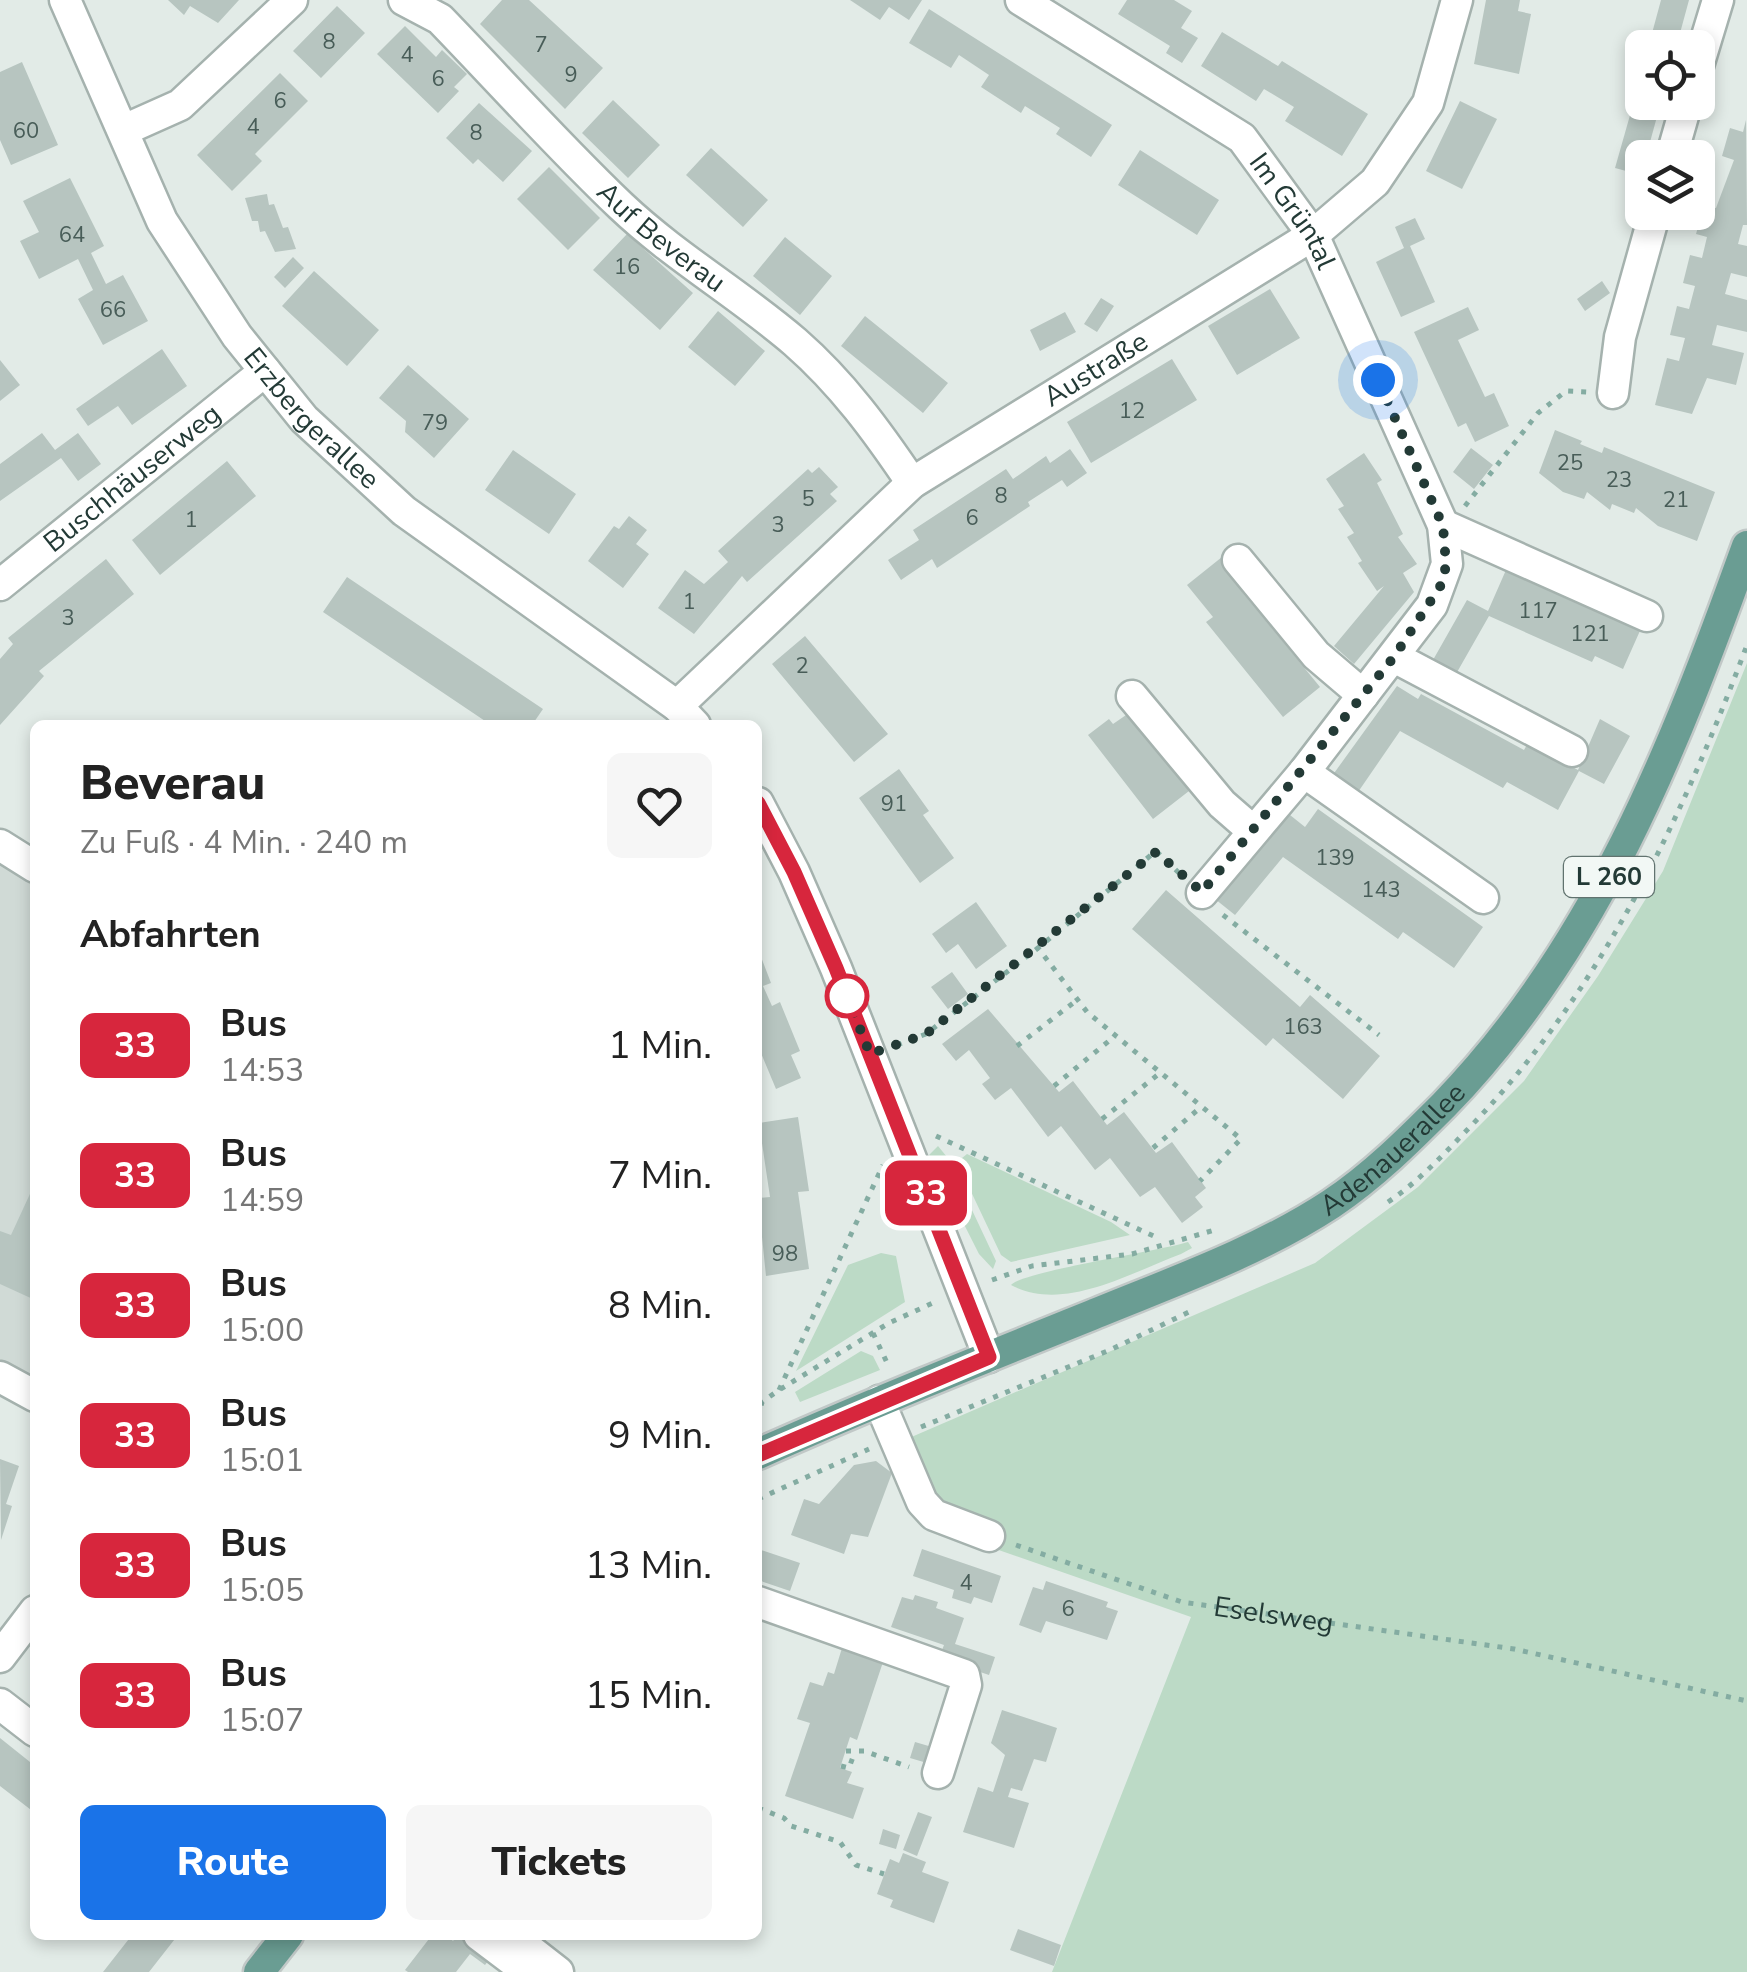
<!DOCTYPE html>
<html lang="de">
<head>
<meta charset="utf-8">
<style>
  :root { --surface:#fff; --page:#f6f6f6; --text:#222; --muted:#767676; --accent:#1a73e8 }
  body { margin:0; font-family:"Nunito Sans",sans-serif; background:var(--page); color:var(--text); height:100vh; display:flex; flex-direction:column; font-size:38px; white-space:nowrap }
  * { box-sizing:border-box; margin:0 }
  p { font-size:32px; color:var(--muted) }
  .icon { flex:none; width:55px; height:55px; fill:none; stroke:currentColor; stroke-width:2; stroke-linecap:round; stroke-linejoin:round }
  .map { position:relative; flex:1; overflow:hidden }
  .panel { position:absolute; left:30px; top:720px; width:732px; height:1220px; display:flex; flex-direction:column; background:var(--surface); border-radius:15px; box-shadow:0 5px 15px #0003 }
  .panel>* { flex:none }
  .badge { padding:0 20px; border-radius:15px; font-size:35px; line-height:65px }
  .tools { position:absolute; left:1625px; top:30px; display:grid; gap:20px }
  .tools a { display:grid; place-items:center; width:90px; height:90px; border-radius:15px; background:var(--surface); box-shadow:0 5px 15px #0003; font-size:50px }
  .you { position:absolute; width:50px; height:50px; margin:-25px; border:8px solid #fff; border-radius:50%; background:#1a73e8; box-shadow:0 0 0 15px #1a73e833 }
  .map>.badge { position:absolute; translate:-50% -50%; box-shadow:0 0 0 5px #fff }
  h2 { padding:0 50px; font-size:38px; line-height:90px }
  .round { display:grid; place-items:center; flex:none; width:105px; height:105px; border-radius:15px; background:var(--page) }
  .headline { display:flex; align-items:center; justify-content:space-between; height:170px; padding:0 50px }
  h1 { font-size:48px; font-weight:800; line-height:75px }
  .cta { display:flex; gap:20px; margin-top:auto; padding:20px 50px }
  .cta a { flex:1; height:115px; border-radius:15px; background:var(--accent); color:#fff; font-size:40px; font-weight:800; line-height:115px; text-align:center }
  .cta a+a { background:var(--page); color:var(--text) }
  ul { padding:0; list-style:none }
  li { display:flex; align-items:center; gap:30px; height:130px; padding:0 50px }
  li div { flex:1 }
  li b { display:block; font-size:38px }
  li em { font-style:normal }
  li .badge { min-width:110px; font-weight:700; text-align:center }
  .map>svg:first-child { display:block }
  .built { fill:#d0dad6 }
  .green { fill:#bcdac6 }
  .building { fill:#b7c5c0 }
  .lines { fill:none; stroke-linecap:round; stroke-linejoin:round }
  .minor-casing { stroke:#a5b2ae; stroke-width:35 }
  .major-casing { stroke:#c1c8c7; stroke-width:35 }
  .path { stroke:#84aca2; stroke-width:5; stroke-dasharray:5 8; stroke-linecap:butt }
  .minor { stroke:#fff; stroke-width:30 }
  .major { stroke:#6a9d93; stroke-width:30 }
  .line-casing { stroke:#fff; stroke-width:22 }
  .line { stroke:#d7263d; stroke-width:15 }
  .walk { stroke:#233a36; stroke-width:10; stroke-dasharray:0 18 }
  .stop-dot { fill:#fff; stroke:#d7263d; stroke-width:5 }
  .labels { text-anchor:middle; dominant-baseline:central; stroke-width:8; stroke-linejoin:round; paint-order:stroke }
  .number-label { font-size:22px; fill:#485d58 }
  .shield { fill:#f2f8f5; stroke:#61736f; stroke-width:2.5 }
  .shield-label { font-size:25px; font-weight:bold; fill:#233a36 }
  .street-label { font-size:28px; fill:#233a36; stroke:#f2f8f5 }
</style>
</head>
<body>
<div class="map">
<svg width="1747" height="1972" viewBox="0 0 1747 1972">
  <rect width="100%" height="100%" fill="#e2ebe7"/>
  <path class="built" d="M0,859L35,883V1378L0,1361Z"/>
  <path class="green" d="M1747,663V1972H1052L1191,1617L918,1522L886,1448L1315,1263L1418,1187L1524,1081L1598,976L1663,871Z
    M938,1146L947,1157L996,1261L993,1269L979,1254L929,1155Z
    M967,1154L1111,1222L1130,1235L1011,1262L1001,1255L957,1162Z
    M1188,1242L1192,1248L1181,1254C1130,1273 1063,1313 1011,1285C1021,1272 1159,1251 1188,1242Z
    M881,1253L896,1256L905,1302L796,1371L848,1265Z
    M861,1351L873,1356L880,1370L800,1402L795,1392Z"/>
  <path class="building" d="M168,0H239L218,23L190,6L184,15Z
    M502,0H529L603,68L565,109L480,24Z
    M850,0H922L909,20L889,7L880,20Z
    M1127,0H1174L1192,11L1181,28L1198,38L1182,63L1166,53L1170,46L1118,14Z
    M1486,0H1520L1518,11L1531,14L1519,74L1474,64Z
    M1661,0H1689L1676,48H1648Z
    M337,6L365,33L321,78L293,51Z
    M929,9L1112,125L1091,157L1056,134L1060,128L1025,106L1021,113L981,87L989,75L959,55L951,68L909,43Z
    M405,26L436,57L442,50L467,74L454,87L459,91L438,113L377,54Z
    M1222,32L1278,66L1282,61L1368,114L1342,156L1285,121L1294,107L1264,89L1256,101L1201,66Z
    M22,62L58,145L11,165L0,140V72Z
    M280,73L308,101L255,154L262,161L232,191L197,155Z
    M1642,73V102H1661L1641,175L1615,168Z
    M613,100L660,145L628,178L582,133Z
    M1460,101L1497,119L1462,189L1426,171Z
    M479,103L532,151L503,182L478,159L473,164L446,138Z
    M1746,120L1747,225H1743L1738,244L1747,246V277L1731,273L1725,294L1747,300V332L1717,325L1712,345L1744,353L1736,385L1707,378L1692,414L1655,405L1667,358L1679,361L1685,338L1670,335L1677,306L1689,309L1695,286L1683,283L1690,255L1702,258L1707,237L1696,234L1704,205L1716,208L1734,160L1722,156L1730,128L1743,132Z
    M711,148L768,200L743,227L686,175Z
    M1140,150L1219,200L1197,235L1118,185Z
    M549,167L600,218L568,250L517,199Z
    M70,178L104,246L91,253L106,284L123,275L148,321L103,345L78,299L93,290L78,259L39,279L20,241L39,232L23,201Z
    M267,194L269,205L274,204L283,228L288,227L296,249L275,252L265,231L260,232L258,221H252L245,198Z
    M1415,218L1425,239L1410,246L1435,302L1401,317L1376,262L1404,248L1395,227Z
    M627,234L693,293L660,330L593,270Z
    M785,237L832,276L800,315L753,276Z
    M293,257L304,268L285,288L274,277Z
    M314,271L379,330L347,366L282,306Z
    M1602,281L1610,293L1585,311L1577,299Z
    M1270,289L1300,338L1237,375L1208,326Z
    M1101,298L1114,306L1097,332L1084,324Z
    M1468,307L1479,330L1458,340L1485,397L1494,393L1509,426L1475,442L1466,423L1458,427L1414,332Z
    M718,311L765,351L735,386L688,347Z
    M1065,312L1076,332L1040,351L1030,330Z
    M865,316L948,383L923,413L841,346Z
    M162,349L187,386L132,425L118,406L88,426L76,409Z
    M1172,359L1197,400L1091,463L1067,422Z
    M0,360L20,385L0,401Z
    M408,365L469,419L434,458L405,432L406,421L379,398Z
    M1555,430L1582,441L1580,444L1602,453L1604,447L1715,492L1697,541L1658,526L1636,508L1634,513L1612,504L1610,510L1587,492L1584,499L1563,492L1539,473Z
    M42,433L55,450L78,433L101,464L78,481L61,458L0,501V464Z
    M1471,448L1493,465L1474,489L1453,472Z
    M1070,449L1087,473L1067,487L1062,480L1028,502L1030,506L937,568L932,559L901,580L888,560L919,540L913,530L1006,469L1013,479L1046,456L1050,463Z
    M513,450L576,494L549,534L485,490Z
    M1364,453L1382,480L1377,483L1403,534L1398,537L1417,564L1403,573L1414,592L1354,664L1334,646L1384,586L1377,591L1358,563L1362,561L1347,537L1354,533L1338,509L1344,506L1326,479Z
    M227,461L256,496L160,575L132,540Z
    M819,467L838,487L830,494L837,501L747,582L742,576L694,634L658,608L685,570L704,584L728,562L718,551L808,469L812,473Z
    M629,516L647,530L636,544L649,554L623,588L588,561L614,526L619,529Z
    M1222,557L1248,588L1242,592L1320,687L1283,717L1206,622L1213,617L1187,585Z
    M106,559L134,594L39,671L44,676L0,725V659L13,644L8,638Z
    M1506,570L1612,617L1615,611L1643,624L1623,669L1595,656L1592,662L1489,616L1456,674L1433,660L1467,600L1488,611Z
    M347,577L543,709L532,725H491L323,612Z
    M805,636L888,734L854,762L772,664Z
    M1397,686L1418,699L1421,694L1524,750L1528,743L1578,770L1600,719L1630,736L1604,784L1579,771L1558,810L1507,782L1503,788L1400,731L1356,795L1332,776Z
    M1129,713L1189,791L1153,819L1088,735L1109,719L1113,724Z
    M899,769L929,811L923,815L954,858L920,883L859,798Z
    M1318,809L1483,927L1454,968L1403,932L1398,939L1283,857L1235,915L1215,899L1285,811L1305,827Z
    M1166,890L1300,1007L1310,995L1380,1056L1343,1099L1273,1038L1266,1046L1132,929Z
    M976,902L1007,946L976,969L958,944L946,953L932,934Z
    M758,949L771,983L763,986L772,1006L780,1002L800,1051L791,1055L801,1078L776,1089L758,1046Z
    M952,972L968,994L948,1009L931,987Z
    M988,1009L1059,1092L1073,1081L1107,1125L1124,1112L1156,1153L1172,1142L1206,1188L1195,1197L1203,1207L1182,1223L1155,1187L1140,1197L1110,1158L1095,1170L1061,1126L1048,1137L1011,1088L995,1100L982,1084L990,1078L969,1050L956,1061L942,1044Z
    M798,1117L809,1191L798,1192L809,1269L766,1276L758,1198L770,1197L759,1123Z
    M35,1183V1300L0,1284V1231L11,1235Z
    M0,1459L19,1466L6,1504L12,1506L1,1540Z
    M876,1461L892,1473L868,1537L851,1534L844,1554L791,1535L804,1499L819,1504L854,1465Z
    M758,1549L800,1563L790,1591L758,1580Z
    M922,1549L1001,1576L992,1603L974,1597L971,1604L952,1598L954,1590L913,1576Z
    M1046,1581L1108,1602L1106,1607L1118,1611L1107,1640L1046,1621L1041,1633L1019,1625L1033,1587L1043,1590Z
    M915,1595L938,1602L936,1608L964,1618L955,1644L995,1657L989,1675L939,1658L944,1645L891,1627L902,1597L913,1600Z
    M842,1648L883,1662L857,1740L850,1737L840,1768L852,1772L847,1783L864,1788L853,1819L785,1796L810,1723L797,1719L810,1682L823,1686L828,1672L834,1674Z
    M1002,1710L1057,1728L1046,1762L1034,1759L1022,1791L1011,1788L1008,1797L1029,1803L1014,1848L963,1832L978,1787L993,1792L1005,1755L991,1743Z
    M0,1738L35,1766V1813L0,1786Z
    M915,1742L932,1747L927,1763L910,1758Z
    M918,1812L932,1817L917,1856L903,1850Z
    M883,1829L900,1835L896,1849L879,1844Z
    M903,1853L926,1862L922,1872L949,1882L934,1923L890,1907L893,1900L877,1894L890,1859L899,1863Z
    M1018,1929L1061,1945L1054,1966L1010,1950Z
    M132,1935H178L149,1972H103Z
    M432,1935H446L453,1941L458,1935H468L492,1956L485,1965L470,1954L456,1972H408L405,1970Z"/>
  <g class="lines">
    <defs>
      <g id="minor">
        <path id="s2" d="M65,0L162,221L237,336L304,419L404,511L677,706L695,725"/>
        <path id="s3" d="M404,0L440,19C500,81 558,146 621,206C675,257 739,294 795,342C842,383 877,431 912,483"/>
        <path id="s4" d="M1021,0L1242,138L1313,235L1443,525L1447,564L1432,605L1304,772L1202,893"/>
        <path d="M1698,66L1718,0"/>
        <path d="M124,130L180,105L292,0"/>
        <path d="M1671,158L1687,102"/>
        <path d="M1613,393L1620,337L1655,212"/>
        <path d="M1443,525L1647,616"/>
        <path d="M1238,560L1316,655L1363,695"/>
        <path id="s5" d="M0,585L265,371"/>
        <path d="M1394,657L1572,751"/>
        <path d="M1132,696L1222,804L1253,831"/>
        <path id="s6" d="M677,706L912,483L1313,235L1375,182L1428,103L1457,0"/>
        <path d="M1304,772L1483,898"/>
        <path d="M758,803L794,872L836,968L989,1357"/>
        <path d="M0,845L35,867"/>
        <path d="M0,1377L35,1396"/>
        <path d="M879,1401L922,1502L934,1515L989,1536"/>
        <path d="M758,1602L964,1675L966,1685L938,1773"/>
        <path d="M0,1657L35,1611"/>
        <path d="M0,1704L35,1731"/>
        <path d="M479,1935L528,1972"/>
        <path d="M517,1940L558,1972"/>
      </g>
      <g id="major">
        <path id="s7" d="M758,1454C868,1405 980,1360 1092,1315C1172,1282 1258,1252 1331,1204C1373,1176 1408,1141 1444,1105C1596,948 1674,749 1747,546"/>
        <path d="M259,1972L288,1935"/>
      </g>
    </defs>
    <use href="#minor" class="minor-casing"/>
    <use href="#major" class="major-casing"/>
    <g class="path">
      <path d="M1465,506L1538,413L1566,391L1587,392"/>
      <path d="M1179,873L1156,851L1038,948L1087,1012L1241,1139L1200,1181"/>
      <path d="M1223,915L1379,1035"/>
      <path d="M897,1045L926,1034L1038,948"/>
      <path d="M1017,1046L1077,1000"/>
      <path d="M1054,1086L1115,1036"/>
      <path d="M1102,1119L1160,1073"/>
      <path d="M936,1136L1160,1239"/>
      <path d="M1153,1148L1201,1107"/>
      <path d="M1388,1202C1418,1182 1442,1156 1467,1130C1600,994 1681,821 1747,645"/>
      <path d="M992,1280L1032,1266L1132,1254L1218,1229"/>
      <path d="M873,1333L889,1367"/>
      <path d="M779,1390L883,1165"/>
      <path d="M758,1418L762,1402L779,1390L889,1323L935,1302"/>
      <path d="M921,1427L1110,1350L1195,1309"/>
      <path d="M758,1499L869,1449"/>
      <path id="s1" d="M1016,1545L1182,1602L1514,1649L1747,1701"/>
      <path d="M846,1751H864L909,1767"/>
      <path d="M841,1766L849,1768L854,1754"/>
      <path d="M758,1808L784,1818L791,1826L840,1842L856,1865L884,1874"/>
    </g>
    <use href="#minor" class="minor"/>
    <use href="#major" class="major"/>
  </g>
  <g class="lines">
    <defs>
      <path id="line" d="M758,803L794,872L836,968L989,1357L758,1455"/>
    </defs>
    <use href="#line" class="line-casing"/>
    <use href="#line" class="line"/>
    <path class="walk" d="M847,996L870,1054L926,1034L1156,852L1202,892L1394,657L1443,582L1446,564L1443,526L1378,380"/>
  </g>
  <circle class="stop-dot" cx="847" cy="996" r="20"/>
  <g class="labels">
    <g class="number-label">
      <text x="329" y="42">8</text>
      <text x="541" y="45">7</text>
      <text x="407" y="55">4</text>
      <text x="571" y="75">9</text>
      <text x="438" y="79">6</text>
      <text x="280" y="101">6</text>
      <text x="253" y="127">4</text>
      <text x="26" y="131">60</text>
      <text x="476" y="133">8</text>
      <text x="72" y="235">64</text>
      <text x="627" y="267">16</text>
      <text x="113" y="310">66</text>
      <text x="1132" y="411">12</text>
      <text x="435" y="423">79</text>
      <text x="1570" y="463">25</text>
      <text x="1619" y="480">23</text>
      <text x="1001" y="496">8</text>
      <text x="808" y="499">5</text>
      <text x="1676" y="500">21</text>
      <text x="972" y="518">6</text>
      <text x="191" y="520">1</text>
      <text x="778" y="525">3</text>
      <text x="689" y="602">1</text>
      <text x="1538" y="611">117</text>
      <text x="68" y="618">3</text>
      <text x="1590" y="634">121</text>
      <text x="802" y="666">2</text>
      <text x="894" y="804">91</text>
      <text x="1335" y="858">139</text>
      <text x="1381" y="890">143</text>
      <text x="1303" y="1027">163</text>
      <text x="785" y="1254">98</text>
      <text x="966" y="1583">4</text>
      <text x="1068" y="1609">6</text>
    </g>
    <rect class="shield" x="1564" y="857" width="90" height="40" rx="8"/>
    <g class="shield-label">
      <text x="1609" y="877">L 260</text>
    </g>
    <g class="street-label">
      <text stroke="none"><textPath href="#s4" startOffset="350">Im Grüntal</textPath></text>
      <text stroke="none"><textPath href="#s3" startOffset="352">Auf Beverau</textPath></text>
      <text stroke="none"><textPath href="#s6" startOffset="540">Austraße</textPath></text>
      <text stroke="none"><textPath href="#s2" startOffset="490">Erzbergerallee</textPath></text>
      <text stroke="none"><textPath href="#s5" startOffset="170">Buschhäuserweg</textPath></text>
      <text stroke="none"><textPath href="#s7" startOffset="708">Adenauerallee</textPath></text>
      <text stroke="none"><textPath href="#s1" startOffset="268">Eselsweg</textPath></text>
    </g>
  </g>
</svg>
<div class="tools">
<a><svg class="icon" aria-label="locate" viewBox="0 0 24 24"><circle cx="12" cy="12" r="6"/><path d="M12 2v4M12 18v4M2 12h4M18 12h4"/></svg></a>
<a><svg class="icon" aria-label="layers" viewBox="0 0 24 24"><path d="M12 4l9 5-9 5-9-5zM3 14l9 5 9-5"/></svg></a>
</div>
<div class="you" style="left:1378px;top:380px"></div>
<b class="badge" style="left:926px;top:1193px;background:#d7263d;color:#fff">33</b>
<section class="panel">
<div class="headline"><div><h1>Beverau</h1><p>Zu Fuß · 4 Min. · 240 m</p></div><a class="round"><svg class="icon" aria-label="heart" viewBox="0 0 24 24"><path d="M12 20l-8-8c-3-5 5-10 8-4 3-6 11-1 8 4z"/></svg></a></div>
<h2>Abfahrten</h2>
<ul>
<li><span class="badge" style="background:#d7263d;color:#fff">33</span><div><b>Bus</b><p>14:53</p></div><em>1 Min.</em></li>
<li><span class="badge" style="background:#d7263d;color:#fff">33</span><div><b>Bus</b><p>14:59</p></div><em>7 Min.</em></li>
<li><span class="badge" style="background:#d7263d;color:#fff">33</span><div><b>Bus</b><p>15:00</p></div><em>8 Min.</em></li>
<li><span class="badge" style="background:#d7263d;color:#fff">33</span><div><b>Bus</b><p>15:01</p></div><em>9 Min.</em></li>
<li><span class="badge" style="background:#d7263d;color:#fff">33</span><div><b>Bus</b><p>15:05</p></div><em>13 Min.</em></li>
<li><span class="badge" style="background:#d7263d;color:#fff">33</span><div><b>Bus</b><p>15:07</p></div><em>15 Min.</em></li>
</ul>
<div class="cta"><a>Route</a><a>Tickets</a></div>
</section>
</div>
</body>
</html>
